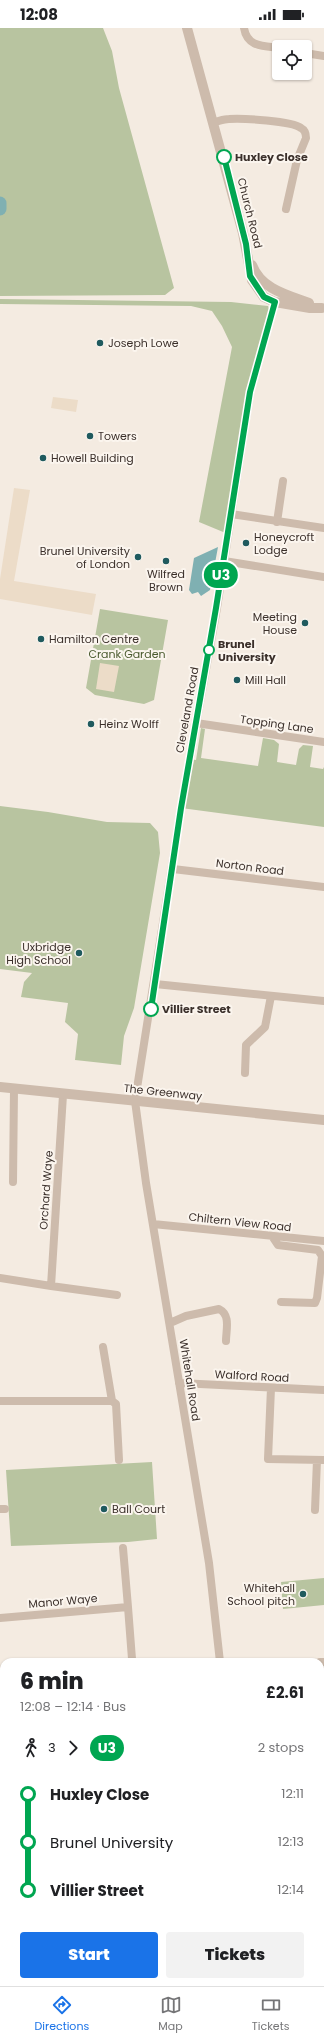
<!DOCTYPE html>
<html lang="en">
<head>
<meta charset="utf-8">
<style>
  :root { --surface:#fff; --page:#f2f2f2; --text:#202124; --muted:#757577; --line:#e0e0e0; --accent:#1a73e8 }
  body { margin:0; font-family:Poppins,sans-serif; background:var(--page); color:var(--text); height:100vh; display:flex; flex-direction:column; font-size:15px; white-space:nowrap }
  * { box-sizing:border-box; margin:0 }
  p { font-size:13px; color:var(--muted) }
  .icon { flex:none; width:22px; height:22px; fill:none; stroke:currentColor; stroke-width:2; stroke-linecap:round; stroke-linejoin:round }
  .map { position:relative; flex:1; overflow:hidden }
  .details { position:absolute; left:0px; top:1630px; width:324px; height:328px; display:flex; flex-direction:column; background:var(--surface); border-radius:12px 12px 0 0; box-shadow:0 1px 3px #0004 }
  .details>* { flex:none }
  .badge { padding:0 8px; border-radius:13px; font-size:14px; line-height:26px }
  .controls { position:absolute; left:272px; top:12px; display:grid; gap:8px }
  .controls a { display:grid; place-items:center; width:40px; height:40px; border-radius:4px; background:var(--surface); box-shadow:0 1px 3px #0004; font-size:20px }
  .map>.badge { position:absolute; translate:-50% -50%; box-shadow:0 0 0 2px #fff }
  .legs { display:flex; align-items:center; gap:6px; height:44px; padding:0 20px; font-size:13px }
  .legs p { margin-inline-start:auto }
  .overview { display:flex; align-items:center; justify-content:space-between; height:68px; padding:0 20px }
  h1 { font-size:22px; font-weight:800; line-height:30px }
  .button { display:flex; gap:8px; margin-top:auto; padding:8px 20px }
  .button a { flex:1; height:46px; border-radius:4px; background:var(--accent); color:#fff; font-size:16px; font-weight:800; line-height:46px; text-align:center }
  .button a+a { background:var(--page); color:var(--text) }
  ul { padding:0 20px; list-style:none }
  li { display:flex; align-items:center; gap:14px; height:48px; font-size:15px }
  li i { display:grid; place-items:center; width:6px; height:100%; margin:0 5px; background:currentColor }
  li i::after { content:''; width:10px; height:10px; margin:-5px; border:3px solid; border-radius:50%; background:var(--surface) }
  li p { margin-inline-start:auto }
  li:first-child i { background:linear-gradient(#0000 50%,currentColor 0) }
  li:last-child i { background:linear-gradient(currentColor 50%,#0000 0) }
  .status { display:flex; justify-content:space-between; align-items:center; height:28px; padding:0 20px; background:var(--surface); direction:ltr }
  .status svg { height:11px; fill:currentColor }
  .menu { display:flex; justify-content:space-around; align-items:center; height:56px; border-top:1px solid var(--line); background:var(--surface); font-size:11px; color:var(--muted) }
  .menu a { display:grid; justify-items:center; gap:2px }
  .menu .current { color:var(--accent) }
  .map>svg:first-child { display:block }
  .green { fill:#b8c4a0 }
  .plaza { fill:#ecdcc8 }
  .water { fill:#7fb0b2 }
  .lines { fill:none; stroke-linecap:round; stroke-linejoin:round }
  .river { stroke:#7fb0b2; stroke-width:13 }
  .minor { stroke:#cdbbac; stroke-width:8 }
  .tertiary { stroke:#cdbbac; stroke-width:10 }
  .primary { stroke:#7d675c; stroke-width:10 }
  .line-1-casing { stroke:#fff; stroke-width:9 }
  .line-1 { stroke:#00a651; stroke-width:6 }
  .stop-1-dot { fill:#fff; stroke:#00a651; stroke-width:2 }
  .poi-dot { fill:#1f5a5e; stroke:#fbf5ee; stroke-width:1.5 }
  .labels { text-anchor:middle; dominant-baseline:central; stroke-width:4; stroke-linejoin:round; paint-order:stroke }
  .stop-label { font-size:11px; font-weight:bold; fill:#3b302b; stroke:#fbf5ee; text-anchor:start }
  .street-label { font-size:11px; fill:#3b302b; stroke:#fbf5ee }
  .poi-label { font-size:11px; fill:#3b302b; stroke:#fbf5ee; text-anchor:start }
  .park-label { font-size:11px; fill:#4a5a2e; stroke:#fbf5ee }
</style>
</head>
<body>
<div class="status"><b>12:08</b><svg viewBox="0 0 49 12"><path d="M0 12V9h3v3zM5 12V6h3v6zM10 12V3h3v9zM15 12V0h3v12zM26 1h20v11H26zM47 4h2v5h-2z"/></svg></div>
<div class="map">
<svg width="324" height="1958" viewBox="0 0 324 1958">
  <rect width="100%" height="100%" fill="#f4ebe1"/>
  <path class="green" d="M0,0H103L112,23L119,60L174,260L165,267L0,268Z
    M0,271L231,274L268,278L270,284L249,363L228,506L199,494L232,319L222,298L212,283L191,278L0,276Z
    M100,581L168,592L154,672L144,676L95,667L86,660Z
    M201,700L205,701L201,730L258,738L263,710L274,712L279,716L277,734L296,737L299,721L303,717L313,718L310,739L323,741L324,739V799L181,780L189,731L196,732Z
    M0,778L48,784L107,794L150,795L158,804L160,825L134,980L124,1008L121,1037L75,1032L78,1006L65,994L68,975L21,969L24,954L32,945L0,941Z
    M152,1434L157,1511L128,1514L11,1518L6,1442Z
    M324,1550V1577L283,1581L281,1554Z"/>
  <path class="plaza" d="M53,369L78,372L76,384L51,380Z
    M14,460L30,462L14,553L96,566L92,587L0,571V551Z
    M100,635L119,638L114,664L96,661Z
    M0,1889L4,1892V1924L0,1927Z"/>
  <path class="water" d="M218,519L210,562L201,568L198,564L192,566L189,562L194,530Z"/>
  <g class="lines">
    <path class="river" d="M0,175V181"/>
    <path class="minor" d="M244,0C247,19 263,18 279,20
      M305,25L324,28
      M214,94C219,93 224,91 229,91C242,90 292,93 301,100C305,102 306,106 306,110L297,132L286,181
      M231,486L324,500
      M277,494L283,453
      M224,533L324,549
      M196,695L324,714
      M173,841L324,859
      M155,956L324,973
      M245,1045L246,1017L265,999L271,968
      M63,1067L51,1258L117,1267
      M13,1154L14,1061
      M153,1196L324,1213
      M272,1208L278,1217L318,1222L322,1228L317,1270L315,1275L281,1274
      M0,1250L51,1258
      M170,1295L186,1288L219,1281C231,1287 226,1302 226,1313
      M103,1319L112,1373
      M179,1355L324,1362
      M271,1360L268,1431L324,1432
      M0,1373H112L116,1376L119,1432
      M0,1481H5
      M315,1482L317,1432
      M123,1520L128,1579
      M0,1590L128,1579L132,1631
      M220,1634L209,1535L146,1155L135,1073L181,780L217,580L250,364L275,274
      M320,1634H324
      M320,1716H324
      M320,1801L324,1800
      M157,1954L158,1958"/>
    <path class="tertiary" d="M187,0L243,205L252,252L264,269L275,274L310,280H322
      M252,237C261,261 287,267 309,275
      M0,1059L324,1092"/>
    <path class="primary" d="M0,1732H4
      M0,1743L4,1742
      M265,1954L267,1958
      M276,1954L278,1958"/>
  </g>
  <g class="lines">
    <defs>
      <path id="line-1" d="M151,981L181,780L216,580L250,364L275,274L264,269L250,248L246,216L224,129"/>
    </defs>
    <use href="#line-1" class="line-1-casing"/>
    <use href="#line-1" class="line-1"/>
  </g>
  <g class="stop-1-dot">
    <circle cx="224" cy="129" r="7"/>
    <circle cx="209" cy="622" r="5"/>
    <circle cx="151" cy="981" r="7"/>
  </g>
  <g class="poi-dot">
    <circle cx="100" cy="315" r="4"/>
    <circle cx="90" cy="408" r="4"/>
    <circle cx="43" cy="430" r="4"/>
    <circle cx="246" cy="515" r="4"/>
    <circle cx="138" cy="529" r="4"/>
    <circle cx="166" cy="533" r="4"/>
    <circle cx="305" cy="595" r="4"/>
    <circle cx="41" cy="611" r="4"/>
    <circle cx="237" cy="652" r="4"/>
    <circle cx="91" cy="696" r="4"/>
    <circle cx="79" cy="925" r="4"/>
    <circle cx="104" cy="1481" r="4"/>
    <circle cx="303" cy="1566" r="4"/>
  </g>
  <g class="labels">
    <g class="stop-label">
      <text x="235" y="129">Huxley Close</text>
      <text x="218" y="616">Brunel<tspan x="218" dy="13">University</tspan></text>
      <text x="162" y="981">Villier Street</text>
    </g>
    <g class="street-label">
      <text transform="translate(250 185) rotate(76)">Church Road</text>
      <text transform="translate(187 682) rotate(-80)">Cleveland Road</text>
      <text transform="translate(277 696) rotate(8)">Topping Lane</text>
      <text transform="translate(250 839) rotate(7)">Norton Road</text>
      <text transform="translate(163 1064) rotate(6)">The Greenway</text>
      <text transform="translate(46 1162) rotate(-86)">Orchard Waye</text>
      <text transform="translate(240 1194) rotate(6)">Chiltern View Road</text>
      <text transform="translate(252 1348) rotate(3)">Walford Road</text>
      <text transform="translate(190 1352) rotate(81)">Whitehall Road</text>
      <text transform="translate(63 1573) rotate(-5)">Manor Waye</text>
    </g>
    <g class="poi-label">
      <text x="108" y="315">Joseph Lowe</text>
      <text x="98" y="408">Towers</text>
      <text x="51" y="430">Howell Building</text>
      <text x="254" y="509">Honeycroft<tspan x="254" dy="13">Lodge</tspan></text>
      <text x="130" y="523" text-anchor="end">Brunel University<tspan x="130" dy="13">of London</tspan></text>
      <text x="166" y="546" text-anchor="middle">Wilfred<tspan x="166" dy="13">Brown</tspan></text>
      <text x="297" y="589" text-anchor="end">Meeting<tspan x="297" dy="13">House</tspan></text>
      <text x="49" y="611">Hamilton Centre</text>
      <text x="245" y="652">Mill Hall</text>
      <text x="99" y="696">Heinz Wolff</text>
      <text x="71" y="919" text-anchor="end">Uxbridge<tspan x="71" dy="13">High School</tspan></text>
      <text x="112" y="1481">Ball Court</text>
      <text x="295" y="1560" text-anchor="end">Whitehall<tspan x="295" dy="13">School pitch</tspan></text>
    </g>
    <g class="park-label">
      <text x="127" y="626">Crank Garden</text>
    </g>
  </g>
</svg>
<div class="controls">
<a><svg class="icon" aria-label="locate" viewBox="0 0 24 24"><circle cx="12" cy="12" r="6"/><path d="M12 2v4M12 18v4M2 12h4M18 12h4"/></svg></a>
</div>
<b class="badge" style="left:221px;top:547px;background:#00a651;color:#fff">U3</b>
<section class="details">
<div class="overview"><div><h1>6 min</h1><p>12:08 – 12:14 · Bus</p></div><b>£2.61</b></div>
<div class="legs"><svg class="icon" aria-label="walk" viewBox="0 0 24 24"><circle cx="13" cy="4" r="2"/><path d="M13 8l-2 6 4 7M11 14l-3 7M7 12l3-4h3l4 4"/></svg>3<svg class="icon" aria-label="forward" viewBox="0 0 24 24"><path d="M9 5l7 7-7 7"/></svg><b class="badge" style="background:#00a651;color:#fff">U3</b><p>2 stops</p></div>
<ul>
<li><i style="color:#00a651"></i><b>Huxley Close</b><p>12:11</p></li>
<li><i style="color:#00a651"></i><span>Brunel University</span><p>12:13</p></li>
<li><i style="color:#00a651"></i><b>Villier Street</b><p>12:14</p></li>
</ul>
<div class="button"><a>Start</a><a>Tickets</a></div>
</section>
</div>
<nav class="menu">
<a class="current"><svg class="icon" aria-label="directions" viewBox="0 0 24 24"><path d="M12 3l9 9-9 9-9-9zM9 14v-3h6M13 9l2 2-2 2"/></svg>Directions</a>
<a><svg class="icon" aria-label="map" viewBox="0 0 24 24"><path d="M3 6l6-2 6 2 6-2v14l-6 2-6-2-6 2zM9 4v14M15 6v14"/></svg>Map</a>
<a><svg class="icon" aria-label="tickets" viewBox="0 0 24 24"><path d="M3 7h18v10H3zM15 7v10"/></svg>Tickets</a>
</nav>
</body>
</html>
